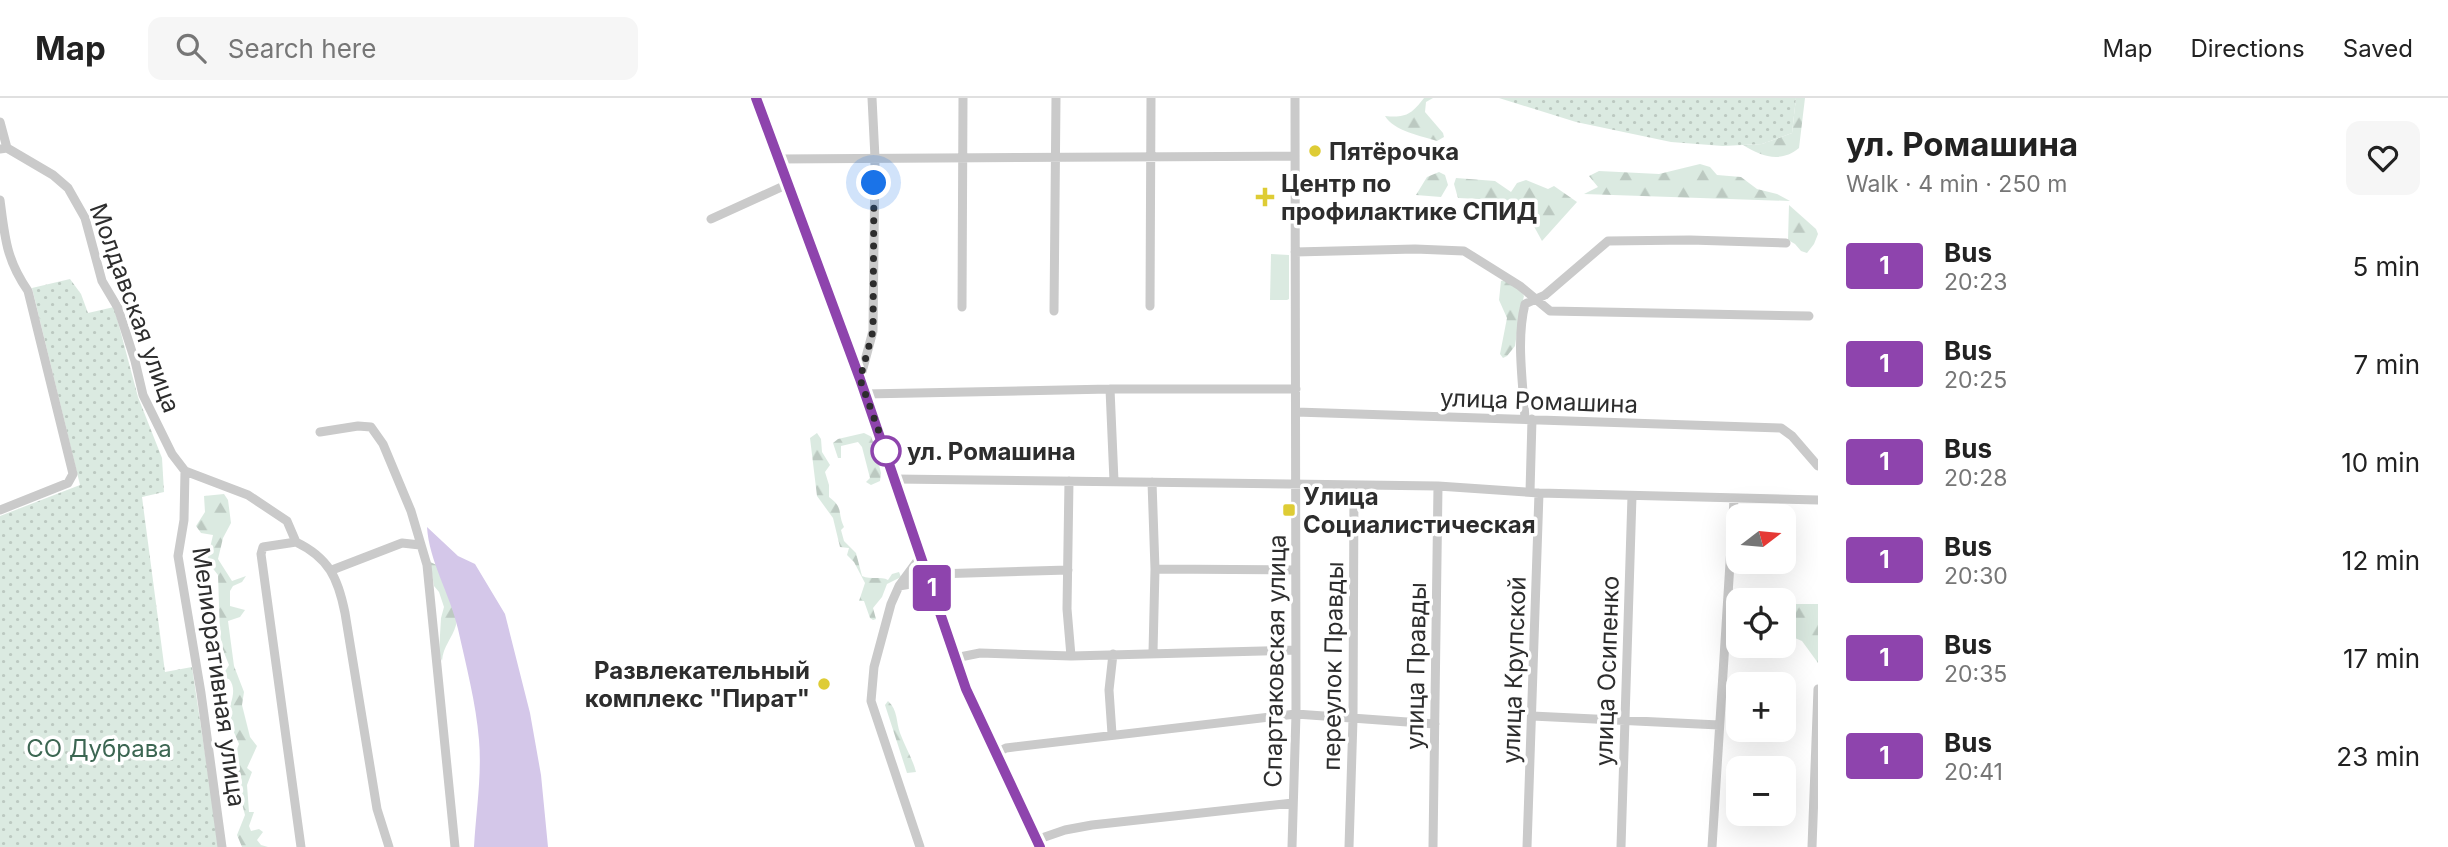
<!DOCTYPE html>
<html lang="en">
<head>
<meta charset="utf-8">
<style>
  :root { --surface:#fff; --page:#f6f6f6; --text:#222; --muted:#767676; --line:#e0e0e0 }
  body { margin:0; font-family:Inter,sans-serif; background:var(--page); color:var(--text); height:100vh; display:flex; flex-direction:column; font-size:26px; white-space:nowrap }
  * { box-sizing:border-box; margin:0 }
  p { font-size:23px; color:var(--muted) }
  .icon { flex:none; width:38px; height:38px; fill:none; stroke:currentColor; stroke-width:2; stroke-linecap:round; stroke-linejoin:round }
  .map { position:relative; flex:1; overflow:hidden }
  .side { display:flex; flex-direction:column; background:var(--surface); width:630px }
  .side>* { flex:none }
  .badge { padding:0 14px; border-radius:5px; font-size:24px; line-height:46px }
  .needle { width:46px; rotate:74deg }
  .fabs { position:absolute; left:1726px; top:406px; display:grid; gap:14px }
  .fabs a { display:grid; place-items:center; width:70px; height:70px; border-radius:14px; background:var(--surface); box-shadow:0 7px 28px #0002; font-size:35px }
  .you { position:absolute; width:35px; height:35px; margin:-18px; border:5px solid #fff; border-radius:50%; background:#1a73e8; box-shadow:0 0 0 10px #1a73e833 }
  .map>.badge { position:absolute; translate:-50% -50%; box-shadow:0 0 0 4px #fff }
  .round { display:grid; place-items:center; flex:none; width:74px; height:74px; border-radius:14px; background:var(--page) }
  .overview { display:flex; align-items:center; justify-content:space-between; height:119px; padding:0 28px }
  h1 { font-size:33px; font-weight:700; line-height:52px }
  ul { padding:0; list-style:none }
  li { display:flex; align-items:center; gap:21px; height:98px; padding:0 28px }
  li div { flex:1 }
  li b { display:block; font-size:26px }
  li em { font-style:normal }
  li .badge { min-width:77px; font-weight:700; text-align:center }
  header { display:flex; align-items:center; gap:42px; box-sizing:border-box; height:98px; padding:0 35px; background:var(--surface); border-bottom:2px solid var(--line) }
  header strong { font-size:33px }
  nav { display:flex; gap:38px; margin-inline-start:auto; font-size:24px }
  .search { width:490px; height:63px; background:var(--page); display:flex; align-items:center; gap:18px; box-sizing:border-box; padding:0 24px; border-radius:14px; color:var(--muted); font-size:26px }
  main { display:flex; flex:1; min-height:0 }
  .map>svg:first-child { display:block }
  .grass { fill:#dbeae1 }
  .forest { fill:url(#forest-firs) }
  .park { fill:url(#park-dots) }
  .water { fill:#d4c7e9 }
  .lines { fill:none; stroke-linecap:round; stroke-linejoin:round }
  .minor { stroke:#cacaca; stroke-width:9 }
  .major { stroke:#a5a5a5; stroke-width:10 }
  .line-casing { stroke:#fff; stroke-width:16 }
  .line { stroke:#8e44ad; stroke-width:10 }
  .walk { stroke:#2d2d2d; stroke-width:7; stroke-dasharray:0 12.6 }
  .poi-dot { fill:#decc35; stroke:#fff; stroke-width:2.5 }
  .stop-dot { fill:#fff; stroke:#8e44ad; stroke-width:3.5 }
  .labels { text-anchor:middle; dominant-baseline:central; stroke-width:7; stroke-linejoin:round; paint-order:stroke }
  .poi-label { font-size:24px; font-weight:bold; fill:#2d2d2d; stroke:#fff; text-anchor:start }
  .street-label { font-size:24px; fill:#2d2d2d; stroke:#fff }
  .stop-label { font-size:24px; font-weight:bold; fill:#2d2d2d; stroke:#fff; text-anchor:start }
  .park-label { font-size:24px; fill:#3c6652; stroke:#fff }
</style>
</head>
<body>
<header>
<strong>Map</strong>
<div class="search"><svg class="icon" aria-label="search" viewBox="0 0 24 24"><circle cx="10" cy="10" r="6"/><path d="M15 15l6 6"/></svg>Search here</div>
<nav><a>Map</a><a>Directions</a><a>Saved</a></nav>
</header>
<main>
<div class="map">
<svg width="1818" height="749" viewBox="0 0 1818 749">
  <defs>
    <pattern id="forest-firs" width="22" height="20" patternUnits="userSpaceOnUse" patternTransform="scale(1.75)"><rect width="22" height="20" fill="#dbeae1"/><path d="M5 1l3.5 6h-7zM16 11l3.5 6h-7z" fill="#bcc9c1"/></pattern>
    <pattern id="park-dots" width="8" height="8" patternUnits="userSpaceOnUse" patternTransform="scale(1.75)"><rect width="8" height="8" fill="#dbeae1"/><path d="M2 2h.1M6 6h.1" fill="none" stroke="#bcc9c1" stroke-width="1.8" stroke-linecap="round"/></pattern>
  </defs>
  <rect width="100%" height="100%" fill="#fff"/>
  <path class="grass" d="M1271,156L1289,157V201L1287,202H1270Z"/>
  <path class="forest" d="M1424,0H1433L1426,4L1425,14L1443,35L1444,39L1437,43C1421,38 1394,33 1385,18C1405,20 1411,17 1424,0Z
    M1796,0H1805L1799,50C1781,65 1762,59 1743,47L1762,46L1792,35Z
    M1700,66L1710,69L1717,77L1741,79L1757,91L1777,96L1790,103L1584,96L1598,89L1589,78L1599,73L1659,76Z
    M1439,74L1445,77L1448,87L1441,99L1416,97L1427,79Z
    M1456,80L1495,83L1511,94L1517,85L1526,82L1548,91L1554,88L1577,104L1542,143L1520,103L1458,100L1454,86Z
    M1789,107L1816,131L1818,136L1814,146L1807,155L1801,153L1795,146L1788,142Z
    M1505,182L1520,192L1524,198L1520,214L1515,248L1507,258L1503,260L1500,256L1507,220L1499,202L1501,183Z
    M817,335L821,341L822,354L830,367L825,374L829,387V399C844,410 837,414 844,429L841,432L844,443L856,455L862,478C871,482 881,478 888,482L892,476L899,474L901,479L887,486L882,499L873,510L876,521L873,522L870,520L864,503H859L865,485L854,464L847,457L849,450L840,449L833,420L817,398L810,340Z
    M864,335L872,339L881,375L880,383L871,387L866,384L870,380L862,349L858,344L841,348V360H838L833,345L838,341Z
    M224,396L228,402L231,425L223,440L218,461L232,483L246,478L242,484L233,488L230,493V508L245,512L240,519L228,523L234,568L244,594L242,607L250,639L257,648L247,670L252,674L247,687L249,714H254L249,728L251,733L259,731L263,734L257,742L261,747L268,749H242L237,737L245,717L239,694L241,682L233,661L239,646L227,618C230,606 238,592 229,581L221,580L229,567L223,552L220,536L218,477L207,463L213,437L201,435L196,428L205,414L204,398Z
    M430,464L439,468C445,482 460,512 456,527C452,541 443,548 442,563L439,556L440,537L441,520L444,509L439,494L434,488Z
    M1783,506H1818V565L1802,543L1783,535Z
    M888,603C898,612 896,624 900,635C905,649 912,659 916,674L907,675L885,607Z"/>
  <path class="park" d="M1499,0H1796L1792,35L1762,46L1723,48L1671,44L1576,24Z
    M70,181L81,196L88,215L114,209L138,299L162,360L164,394L142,399L165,574L192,569L219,749H0V418L80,387L32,190Z"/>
  <path class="water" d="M427,429L458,458L475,466L505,516L530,615L541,677L548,749H474C476,714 482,677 479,642C476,605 466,567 458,531C450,496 429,463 427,429Z"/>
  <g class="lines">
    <path class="minor" d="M0,24L7,50
      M0,51L7,50L53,77L68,90L85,120L102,183L118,210L135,263L143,297L172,356L185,373L248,397L287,423L296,444C329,460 338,480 345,515L377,711L389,749
      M779,61L1294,58
      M0,102C5,140 6,161 28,193L73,376L68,385L0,412
      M711,121L788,86
      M1295,154L1415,151L1464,153L1520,188L1550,213L1809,218
      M1150,208L1151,0
      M962,209L963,0
      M1054,213L1056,0
      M860,281L873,233L875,60L872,0
      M1110,291L1114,383
      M865,296L1110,291H1296
      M1296,314L1781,330L1792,338L1818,368
      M1525,321C1523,284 1516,242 1525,206L1545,197L1608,143L1690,142L1786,145
      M320,334L358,328L371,329L383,346L411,413L427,467L455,749
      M185,373L184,422L178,458L201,595L222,749
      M895,381L1438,388L1539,395L1818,402
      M1069,383L1067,511L1071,558
      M1152,384L1155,471L1153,554
      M1530,394L1532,321
      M296,444L263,449L261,456L301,749
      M1155,471L1295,472
      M332,472L402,445L420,447
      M927,479L935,476L1068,472
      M899,488L929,483
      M955,560L980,555L1071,558L1296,552
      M1532,618L1719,627
      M1112,636L1109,592L1113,556
      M996,655L1006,650L1296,616L1435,626
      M1036,742L1065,732L1092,727L1293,705
      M920,749L871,603L874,569L891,506L899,488L921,458
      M1292,749L1296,616L1295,0
      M1349,749L1353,621L1354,387
      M1433,749L1438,388
      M1527,749L1539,395
      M1621,749L1632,398
      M1712,749L1734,402
      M1812,749L1818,591"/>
    <path class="major" d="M756,0L860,281L966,591L1040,749"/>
  </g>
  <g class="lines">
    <defs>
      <path id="line" d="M756,0L860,281L966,591L1040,749"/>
    </defs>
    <use href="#line" class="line-casing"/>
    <use href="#line" class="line"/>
    <path class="walk" d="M874,85L873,233L860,281L886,353"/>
  </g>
  <g class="poi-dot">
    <circle cx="1315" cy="53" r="7"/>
    <path d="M1261.5 88.5h7v7h7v7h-7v7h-7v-7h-7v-7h7z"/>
    <rect x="1282" y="405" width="14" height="14" rx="3.5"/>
    <circle cx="824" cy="586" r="7"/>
  </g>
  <circle class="stop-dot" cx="886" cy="353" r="14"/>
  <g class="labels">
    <g class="poi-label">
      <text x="1329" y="53">Пятёрочка</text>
      <text x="1281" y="85">Центр по<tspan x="1281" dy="28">профилактике СПИД</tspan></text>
      <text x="1303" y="398">Улица<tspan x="1303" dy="28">Социалистическая</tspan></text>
      <text x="810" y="572" text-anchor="end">Развлекательный<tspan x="810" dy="28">комплекс "Пират"</tspan></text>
    </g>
    <g class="street-label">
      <text transform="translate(135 210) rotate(70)">Молдавская улица</text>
      <text transform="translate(1539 303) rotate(2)">улица Ромашина</text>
      <text transform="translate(1275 563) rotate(-89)">Спартаковская улица</text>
      <text transform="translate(1333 568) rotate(-89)">переулок Правды</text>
      <text transform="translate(1416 568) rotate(-89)">улица Правды</text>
      <text transform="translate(1514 572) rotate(-88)">улица Крупской</text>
      <text transform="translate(1607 573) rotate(-88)">улица Осипенко</text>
      <text transform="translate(219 579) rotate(82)">Мелиоративная улица</text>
    </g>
    <g class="stop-label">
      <text x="907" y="353">ул. Ромашина</text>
    </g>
    <g class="park-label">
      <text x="99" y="650">СО Дубрава</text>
    </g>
  </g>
</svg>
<div class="fabs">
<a><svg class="needle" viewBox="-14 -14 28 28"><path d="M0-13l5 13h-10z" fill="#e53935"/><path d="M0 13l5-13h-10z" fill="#767676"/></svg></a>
<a><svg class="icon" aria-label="locate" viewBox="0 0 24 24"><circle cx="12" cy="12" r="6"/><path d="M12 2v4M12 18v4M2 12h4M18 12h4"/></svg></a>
<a>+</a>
<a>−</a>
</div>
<div class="you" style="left:874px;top:85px"></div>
<b class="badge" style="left:932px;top:490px;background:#8e44ad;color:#fff">1</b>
</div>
<section class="side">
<div class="overview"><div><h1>ул. Ромашина</h1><p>Walk · 4 min · 250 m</p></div><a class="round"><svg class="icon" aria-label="heart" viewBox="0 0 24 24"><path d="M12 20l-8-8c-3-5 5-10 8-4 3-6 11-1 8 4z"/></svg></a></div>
<ul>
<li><span class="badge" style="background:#8e44ad;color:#fff">1</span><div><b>Bus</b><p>20:23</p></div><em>5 min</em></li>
<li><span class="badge" style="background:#8e44ad;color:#fff">1</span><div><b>Bus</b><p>20:25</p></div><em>7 min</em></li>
<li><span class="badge" style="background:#8e44ad;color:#fff">1</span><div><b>Bus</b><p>20:28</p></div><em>10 min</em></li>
<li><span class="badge" style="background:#8e44ad;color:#fff">1</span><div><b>Bus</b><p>20:30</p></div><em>12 min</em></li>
<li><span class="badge" style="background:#8e44ad;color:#fff">1</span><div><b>Bus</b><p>20:35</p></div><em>17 min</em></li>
<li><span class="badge" style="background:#8e44ad;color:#fff">1</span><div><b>Bus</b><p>20:41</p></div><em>23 min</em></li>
</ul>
</section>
</main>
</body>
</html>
